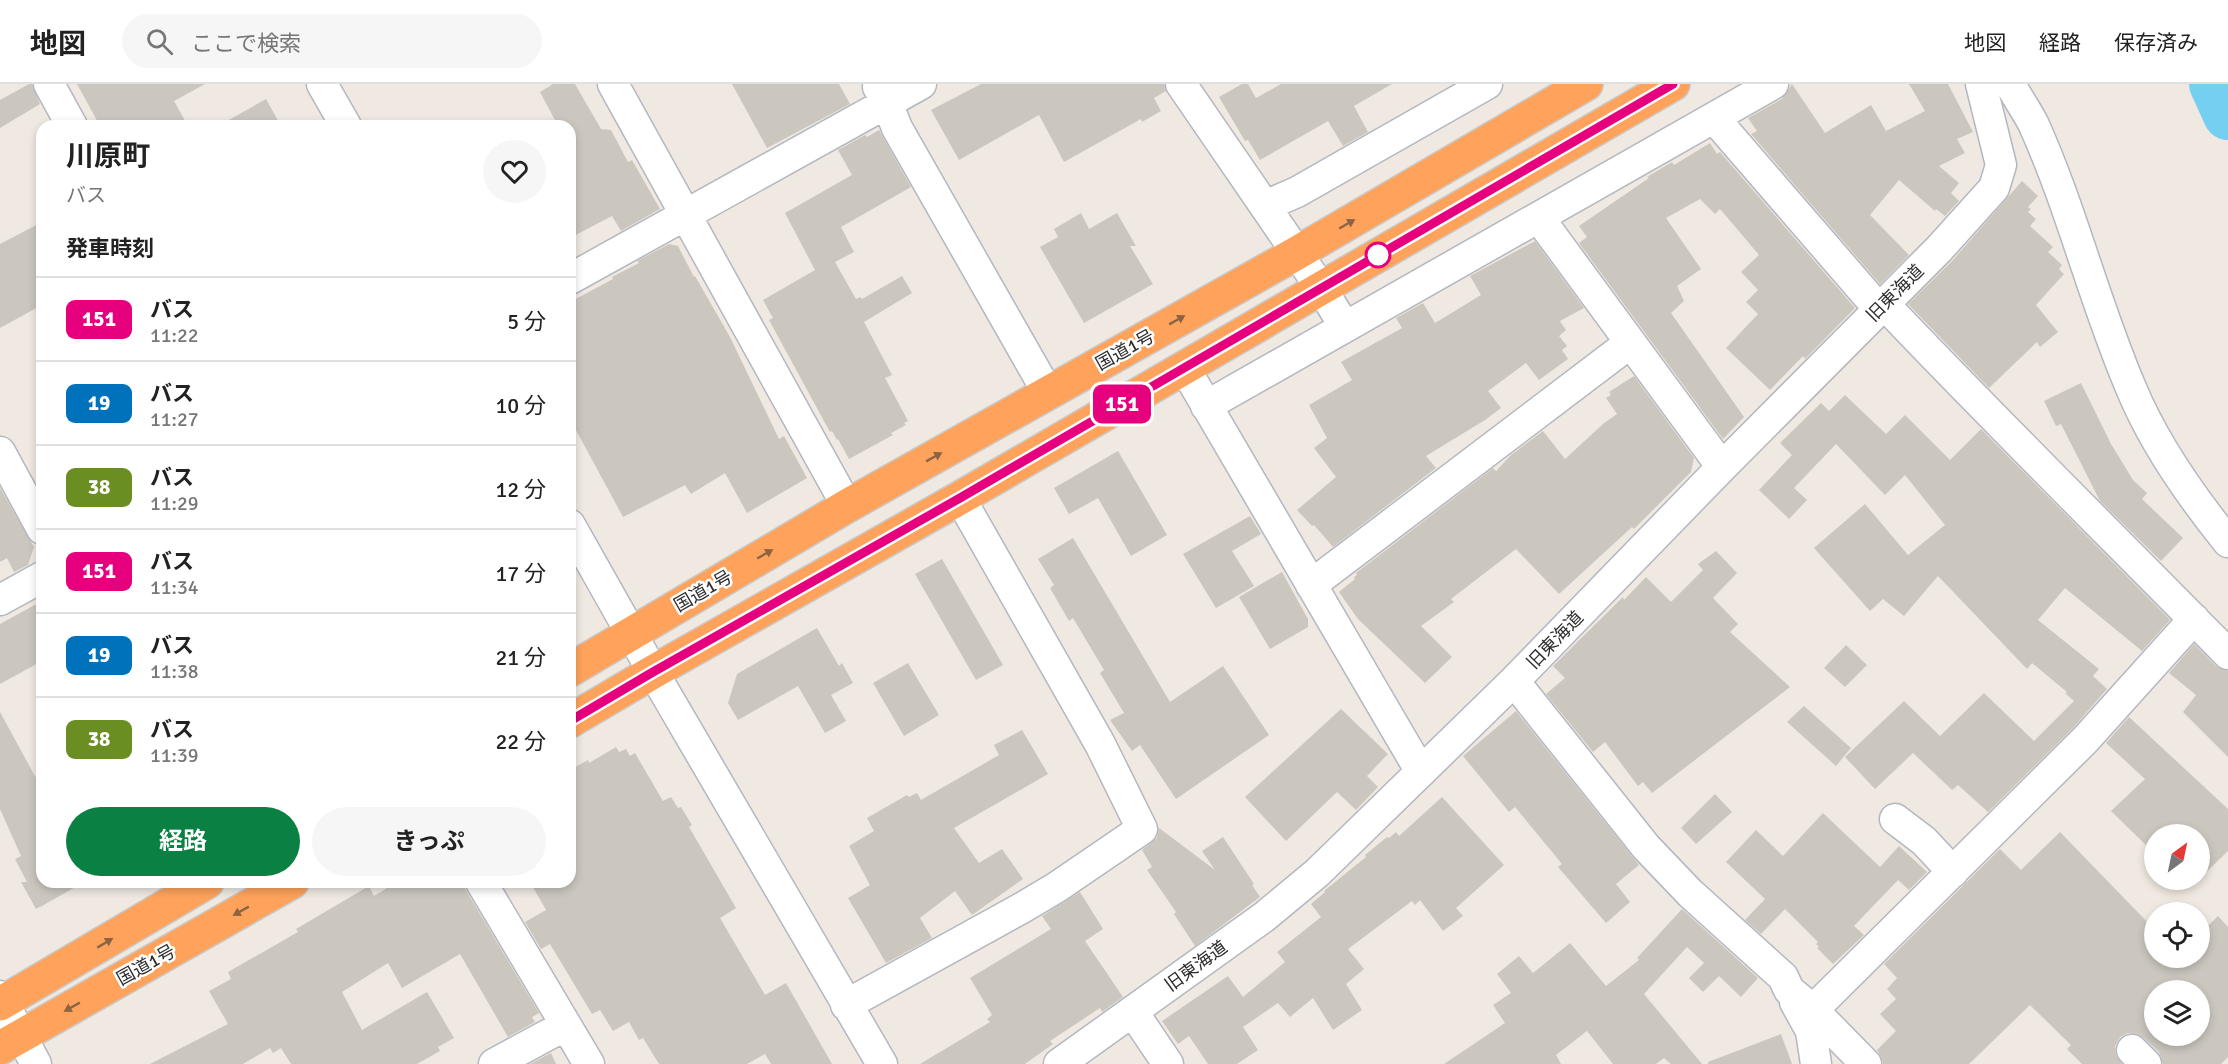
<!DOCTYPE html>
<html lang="ja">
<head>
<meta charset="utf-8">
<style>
  :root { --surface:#fff; --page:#f6f6f6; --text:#222; --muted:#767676; --line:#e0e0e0; --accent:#0b8043 }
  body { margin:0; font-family:Signika,"Noto Sans JP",sans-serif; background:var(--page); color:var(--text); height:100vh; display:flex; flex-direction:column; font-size:22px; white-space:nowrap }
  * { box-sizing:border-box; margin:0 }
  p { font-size:20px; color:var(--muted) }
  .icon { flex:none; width:33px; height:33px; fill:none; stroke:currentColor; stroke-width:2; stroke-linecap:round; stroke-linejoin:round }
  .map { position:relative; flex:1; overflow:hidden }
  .sheet { position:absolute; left:36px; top:36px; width:540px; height:768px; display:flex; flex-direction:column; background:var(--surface); border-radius:18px; box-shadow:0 3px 9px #0003 }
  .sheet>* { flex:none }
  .badge { padding:0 12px; border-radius:9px; font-size:21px; line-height:39px }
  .needle { width:39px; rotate:33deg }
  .tools { position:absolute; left:2144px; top:740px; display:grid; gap:12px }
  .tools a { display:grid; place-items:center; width:66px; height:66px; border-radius:50%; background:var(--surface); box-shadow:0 3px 9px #0003; font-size:30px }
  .map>.badge { position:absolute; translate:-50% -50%; box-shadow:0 0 0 3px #fff }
  h2 { padding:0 30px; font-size:22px; line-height:54px }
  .round { display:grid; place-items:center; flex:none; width:63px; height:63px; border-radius:32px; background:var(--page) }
  .overview { display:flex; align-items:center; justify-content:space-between; height:102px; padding:0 30px }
  h1 { font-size:28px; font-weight:700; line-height:45px }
  .action { display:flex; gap:12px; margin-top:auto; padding:12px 30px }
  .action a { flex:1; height:69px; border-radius:36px; background:var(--accent); color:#fff; font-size:24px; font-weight:700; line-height:69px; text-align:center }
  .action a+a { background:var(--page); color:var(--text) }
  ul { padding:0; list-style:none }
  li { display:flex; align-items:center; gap:18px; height:84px; padding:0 30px; border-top:2px solid var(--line) }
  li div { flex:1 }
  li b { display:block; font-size:22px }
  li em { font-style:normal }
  li .badge { min-width:66px; font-weight:700; text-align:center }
  header { display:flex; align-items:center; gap:36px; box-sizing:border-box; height:84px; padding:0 30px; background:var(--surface); border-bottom:2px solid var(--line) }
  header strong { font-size:28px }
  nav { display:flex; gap:33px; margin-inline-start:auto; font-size:21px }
  .search { width:420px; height:54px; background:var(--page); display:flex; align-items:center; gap:15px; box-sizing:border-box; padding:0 21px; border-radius:33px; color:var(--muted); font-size:22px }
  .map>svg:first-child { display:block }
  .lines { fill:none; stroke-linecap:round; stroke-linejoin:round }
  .river { stroke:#75cff0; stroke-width:50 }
  .building { fill:#cbc7bf; fill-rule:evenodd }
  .minor-casing { stroke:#b4b7c1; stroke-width:33 }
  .highway-casing { stroke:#c9c9c9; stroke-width:36 }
  .minor { stroke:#fff; stroke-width:30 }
  .highway { stroke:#ffa35c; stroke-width:33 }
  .oneway { fill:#8c6343 }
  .line-casing { stroke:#fff; stroke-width:14 }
  .line { stroke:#e6007e; stroke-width:9 }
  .stop-dot { fill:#fff; stroke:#e6007e; stroke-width:3 }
  .labels { text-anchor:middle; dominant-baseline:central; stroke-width:5; stroke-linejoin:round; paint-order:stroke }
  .street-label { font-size:18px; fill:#2e2e2e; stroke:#fff }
</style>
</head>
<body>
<header>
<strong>地図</strong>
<div class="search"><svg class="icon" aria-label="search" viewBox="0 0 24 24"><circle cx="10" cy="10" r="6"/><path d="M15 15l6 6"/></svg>ここで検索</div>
<nav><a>地図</a><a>経路</a><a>保存済み</a></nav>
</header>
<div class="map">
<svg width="2228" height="980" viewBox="0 0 2228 980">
  <rect width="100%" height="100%" fill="#efe9e1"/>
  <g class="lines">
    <path class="river" d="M2214,0L2228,31"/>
  </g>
  <path class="building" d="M29,0H32L40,20L0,44V16Z
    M77,0H205L174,17L188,42H100Z
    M553,0H575L601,45L611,46L628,78L632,76L660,125L621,147L612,132L570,154V42H558L540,8Z
    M732,0H839L850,20L767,64Z
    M981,0H1164L1166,7L1154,14L1161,27L1142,38L1141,35L1064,78L1039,31L959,76L931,26Z
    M1242,0H1248L1256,14L1281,0H1392L1354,22L1368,48L1343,62L1328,37L1260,76L1248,56L1245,57L1219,13Z
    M1792,0L1825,49L1871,21L1886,47L1925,27L1909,0H1948L1973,48L1957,55L1965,69L1939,82L1959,99L1951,109L1959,117L1945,132L1936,125L1935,127L1899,96L1870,131L1909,171L1880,200L1751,50L1757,47L1748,34L1782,15Z
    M266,15L281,42H218Z
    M879,46L911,103L841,143L854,168L835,178L856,215L860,213L862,215L902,192L912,209L864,238L892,291L885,294L908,337L904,339L906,341L891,349L893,351L849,375L838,355L837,356L832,347L830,348L769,236L773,234L763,216L815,186L785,129L852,91L838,66L865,51L867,53Z
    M1710,59L1717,70L1720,68L1855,224L1805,275L1803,272L1770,306L1726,264L1758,230L1746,218L1758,206L1741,188L1759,171L1720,125L1715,130L1700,115L1666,134L1701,185L1677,202L1684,217L1671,229L1744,333L1723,355L1579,159L1587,153L1579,142L1649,94L1647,93L1672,78L1674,81Z
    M2022,97L2038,112L2028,123L2031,125L2028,128L2036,135L2030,142L2053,163L2048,168L2062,181L2059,185L2064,190L2036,221L2058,248L2040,263L2037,258L1989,304L1908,220L1952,177Z
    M1081,129L1089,145L1117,129L1136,162H1130L1153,200L1084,239L1040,163L1058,153L1054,145Z
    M42,138V221L0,244V160Z
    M1535,157L1584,224L1560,237L1566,246L1559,252L1567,262L1562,266L1568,275L1539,296L1526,279L1488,307L1501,324L1485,336L1426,372L1436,384L1333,463L1314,441L1312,442L1297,426L1336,393L1314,364L1327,354L1309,321L1352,296L1341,278L1402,244L1396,234L1423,219L1435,239L1481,211L1470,192Z
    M669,160L678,162L694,193L695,192L730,253L779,355L784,352L807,394L747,429L725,389L691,410L685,401L623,433L570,335V218L613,195L612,193L639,179L637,177Z
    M1634,292L1694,374L1691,388L1634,445L1632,443L1559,510L1516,465L1451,515L1454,518L1421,542L1452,573L1425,599L1358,535L1339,508L1355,495L1354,493L1357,491L1356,489L1493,384L1496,387L1511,371L1543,347L1565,375L1603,340L1617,330L1606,314L1611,311L1609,308Z
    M2081,299L2111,360L2133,396L2147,409L2142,415L2183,454L2161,477L2100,417L2061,340L2056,342L2044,317Z
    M1845,311L1886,350L1905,331L1950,376L1981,345L2170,536L2142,567L2065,504L2038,536L2099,585L2093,592L2107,605L2073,644L1988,728L1958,701L1952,706L1913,669L1875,705L1845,673L1904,617L1940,652L1984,609L2034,657L2074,617L2065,609L2067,608L2032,579L2027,585L1938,492L1904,532L1883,515L1870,527L1814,464L1865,420L1908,471L1945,441L1905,391L1885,411L1836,360L1794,404L1807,416L1789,435L1759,406L1792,371L1780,359L1821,319L1829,327Z
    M1118,367L1167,451L1131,472L1098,414L1069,430L1054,404Z
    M0,404L34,463L28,481L14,488L7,474L0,478Z
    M1250,432L1261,450L1232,467L1254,502L1216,524L1183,470Z
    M1073,454L1170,618L1223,582L1269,651L1176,715L1140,661L1132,667L1110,636L1124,629L1100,589L1104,586L1073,534L1069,537L1050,504L1054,501L1038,475Z
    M1716,467L1737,489L1713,514L1738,540L1730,548L1790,603L1652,709L1643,698L1638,702L1605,658L1593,668L1546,610L1565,594L1553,582L1623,513L1624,516L1646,493L1671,518L1703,486L1698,480Z
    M942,475L1003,581L976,596L915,490Z
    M1282,488L1308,535V543L1270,565L1239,513Z
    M42,517V577L0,600V540Z
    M817,544L839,582L842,579L853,599L831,611L846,637L825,649L798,602L738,636L728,619L737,590Z
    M2194,560L2216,582L2228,587V673L2183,628L2196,611L2169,589Z
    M1846,561L1867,581L1845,603L1824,584Z
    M908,579L939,631L904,652L873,599Z
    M1804,622L1851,664L1836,682L1787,638Z
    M1341,625L1388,670L1367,692L1378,703L1356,726L1337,708L1286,757L1245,713Z
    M1516,627L1639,781L1616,800L1630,818L1606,839L1558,783L1562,780L1515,723L1509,728L1463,672Z
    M0,628L42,705V798H84L42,822V824L41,822L36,825L21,798H27L15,775L21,772L0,725Z
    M2129,633L2228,725V767L2199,795V750H2154V769L2111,727L2145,695L2106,659Z
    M1022,646L1048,690L954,744L979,779L1002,765L1023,795L972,831L955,807L920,834L932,854L886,879L848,814L870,801L849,762L874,747L867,734L907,711L909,713L917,709L921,716L999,671L994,661Z
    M616,663L619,668L626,665L630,672L635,669L663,717L671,713L678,724L681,723L692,741L689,743L736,824L720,834L765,911L786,899L832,980H771L765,970L747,980H659L643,954L639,956L629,938L613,947L600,926L592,930L550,860L541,865L525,838L546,826L530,798H570V686L588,676L589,679Z
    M1715,710L1732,728L1696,760L1681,744Z
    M1442,713L1504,781L1456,824L1463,832L1443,847L1420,816L1415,821L1412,817L1348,865L1364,885L1346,900L1362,926L1333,946L1313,914L1290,933L1278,919L1243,943L1258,966L1237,980H1208L1189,952L1178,960L1162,937L1228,892L1243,913L1285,878L1277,868L1321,833L1311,820L1325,808L1324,807L1366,773L1365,771L1387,753L1389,754L1396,748L1399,752Z
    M1823,729L1880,783L1899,762L1927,788L1909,806L1898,796L1854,842L1864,851L1833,880L1817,864L1819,863L1816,860L1818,858L1785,825L1761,850L1745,836L1765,815L1726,778L1756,746L1783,772Z
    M1159,744L1215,786L1202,767L1223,753L1254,800L1252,801L1260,813L1195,862L1174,830L1176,828L1147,786L1152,783L1142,766L1157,754Z
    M2060,748L2154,845V873H2199V851L2218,832L2228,843V973L2221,980H2163L2159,968L2144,954L2137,950L2128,949L2120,953L2115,962L2116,971L2122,980H2082L2067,965L2071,961L2030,921L1969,980H1883L1882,975L1877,966L1896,947L1880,930L1896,915L1887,905L1897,894L1884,880L2000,765L2021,786ZM2154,906H2199V951H2154Z
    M397,798H461L539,929L532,933L535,938L508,953L460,870L402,904L388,879L342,908L362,946L427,908L454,954L438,963L440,967L417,980H291L281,964L273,969L270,964L243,980H150L228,940L209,907L231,895L228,888L298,848L296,845L369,802L374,812Z
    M1080,808L1103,845L1085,857L1123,913L1102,928L1100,924L1050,957L1053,960L1025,980H920L990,938L987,935L992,931L970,894L1051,845L1042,832Z
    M1682,825L1758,894L1741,913L1719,892L1703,908L1689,894L1704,879L1687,863L1644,910L1702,980H1671L1664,974L1656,980H1613L1587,947L1556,971L1561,980H1444L1505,939L1493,921L1511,909L1497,890L1519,872L1533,889L1570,859L1606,902L1639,876L1637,874Z
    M1781,950L1792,980H1708V978Z
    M551,969L556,980H530Z"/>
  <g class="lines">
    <defs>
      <path id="minor" d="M49,0L72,42
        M322,0L346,42
        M613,0L847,422
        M1181,0L1321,204L1345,243
        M2010,0C2017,13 2026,26 2033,39C2072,125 2094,218 2131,304C2154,360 2190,411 2228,458
        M878,3L887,18L897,44L1048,309
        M1714,34L1879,225
        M1265,122L1297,108L1487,0
        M1539,134L1722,383
        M570,195L921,0
        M1884,220C1997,339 2113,453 2228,570
        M1184,283L1421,688
        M1206,322L1773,0
        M0,368L42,445
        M570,441L653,588L882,980
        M1311,501L1630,259
        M0,516L42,493
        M1514,597L1646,763L1690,809L1783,893L1789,906L1813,926L1866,980
        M1895,735L1924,757L1953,788
        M481,798L589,980
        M0,912L36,980
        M1795,918L1811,947L1816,980
        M846,921L1020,825L1057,803L1142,745L1100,660L960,414
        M1813,926L2085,656L2194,535
        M1133,928L1168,980
        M2132,966L2146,980
        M494,980L566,941
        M1059,980L1264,833L1317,789L1514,597L1722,383L1939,165L1994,104L2001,81L1981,0"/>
      <path id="highway" d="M570,586L847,422L1297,169L1586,0
        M570,637L653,588L960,414L1673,0
        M0,920L207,798
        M0,964L292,798"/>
    </defs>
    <use href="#minor" class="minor-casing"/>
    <use href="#highway" class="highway-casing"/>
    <use href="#minor" class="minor"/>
    <use href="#highway" class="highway"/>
  </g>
  <defs><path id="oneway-solid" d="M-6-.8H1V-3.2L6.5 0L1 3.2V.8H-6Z" transform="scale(1.5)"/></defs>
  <g class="oneway">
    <use href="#oneway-solid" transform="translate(1347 140) rotate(-30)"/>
    <use href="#oneway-solid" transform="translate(1177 236) rotate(-29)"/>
    <use href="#oneway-solid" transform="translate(934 373) rotate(-29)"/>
    <use href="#oneway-solid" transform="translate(765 470) rotate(-30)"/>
    <use href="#oneway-solid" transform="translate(241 827) rotate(151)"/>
    <use href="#oneway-solid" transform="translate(105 859) rotate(-31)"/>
    <use href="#oneway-solid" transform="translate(72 923) rotate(151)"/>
  </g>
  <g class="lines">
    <defs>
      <path id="line" d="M570,637L653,588L960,414L1673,0"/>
    </defs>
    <use href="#line" class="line-casing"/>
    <use href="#line" class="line"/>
  </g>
  <circle class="stop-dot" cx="1378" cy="171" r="12"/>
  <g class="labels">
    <g class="street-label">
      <text transform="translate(1895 209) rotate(-45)">旧東海道</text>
      <text transform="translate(1125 266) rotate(-29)">国道1号</text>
      <text transform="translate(703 507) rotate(-30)">国道1号</text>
      <text transform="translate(1555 556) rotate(-46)">旧東海道</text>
      <text transform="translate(146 881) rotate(-29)">国道1号</text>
      <text transform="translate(1196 882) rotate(-36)">旧東海道</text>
    </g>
  </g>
</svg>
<div class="tools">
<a><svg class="needle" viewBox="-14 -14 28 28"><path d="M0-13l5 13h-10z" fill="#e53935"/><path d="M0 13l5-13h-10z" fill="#767676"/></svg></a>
<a><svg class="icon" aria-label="locate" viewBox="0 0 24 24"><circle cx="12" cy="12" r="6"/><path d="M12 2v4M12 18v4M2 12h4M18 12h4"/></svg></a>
<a><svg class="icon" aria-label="layers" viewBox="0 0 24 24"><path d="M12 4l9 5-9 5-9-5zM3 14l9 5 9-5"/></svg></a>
</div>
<b class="badge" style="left:1122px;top:320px;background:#e6007e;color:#fff">151</b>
<section class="sheet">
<div class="overview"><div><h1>川原町</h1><p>バス</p></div><a class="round"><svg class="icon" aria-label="heart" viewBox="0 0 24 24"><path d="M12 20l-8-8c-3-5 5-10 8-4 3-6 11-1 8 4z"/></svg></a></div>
<h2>発車時刻</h2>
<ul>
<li><span class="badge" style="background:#e6007e;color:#fff">151</span><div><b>バス</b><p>11:22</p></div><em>5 分</em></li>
<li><span class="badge" style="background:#0072bc;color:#fff">19</span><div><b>バス</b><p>11:27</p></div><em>10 分</em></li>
<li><span class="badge" style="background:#6b8e23;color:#fff">38</span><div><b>バス</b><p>11:29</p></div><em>12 分</em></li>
<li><span class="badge" style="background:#e6007e;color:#fff">151</span><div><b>バス</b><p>11:34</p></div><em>17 分</em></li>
<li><span class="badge" style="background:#0072bc;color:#fff">19</span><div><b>バス</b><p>11:38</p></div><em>21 分</em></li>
<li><span class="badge" style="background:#6b8e23;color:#fff">38</span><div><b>バス</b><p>11:39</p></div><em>22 分</em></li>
</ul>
<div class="action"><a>経路</a><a>きっぷ</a></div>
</section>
</div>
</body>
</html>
